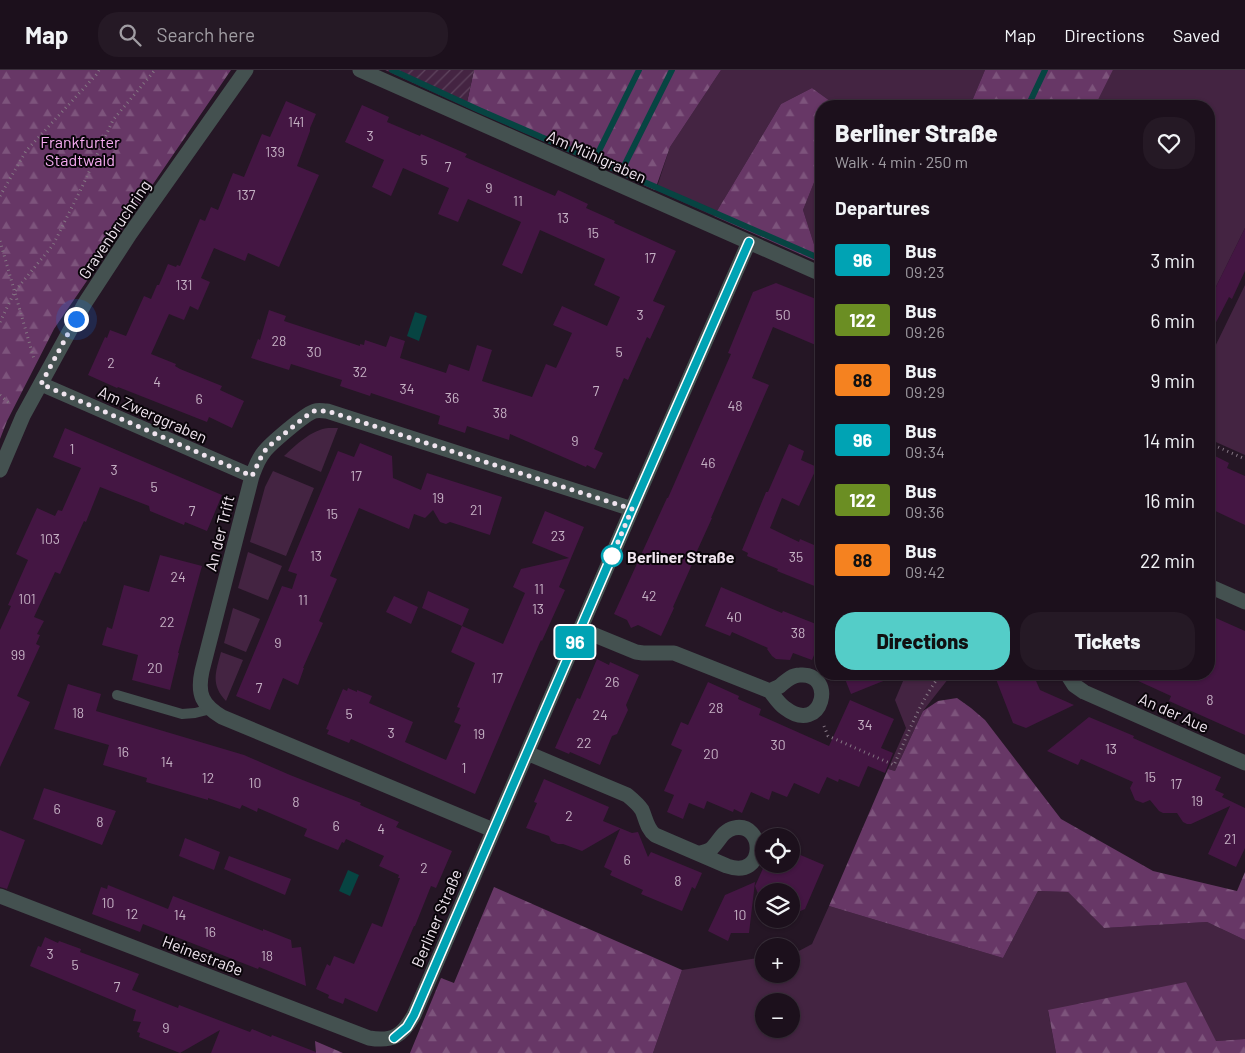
<!DOCTYPE html>
<html lang="en">
<head>
<meta charset="utf-8">
<style>
  :root { --surface:#1c101c; --page:#251925; --text:#f1f3f6; --muted:#a09da3; --line:#3a303b; --accent:#54cdc8 }
  body { margin:0; font-family:Barlow,sans-serif; background:var(--page); color:var(--text); height:100vh; display:flex; flex-direction:column; font-size:19px; white-space:nowrap }
  * { box-sizing:border-box; margin:0 }
  p { font-size:16px; color:var(--muted) }
  .icon { flex:none; width:28px; height:28px; fill:none; stroke:currentColor; stroke-width:2; stroke-linecap:round; stroke-linejoin:round }
  .map { position:relative; flex:1; overflow:hidden }
  .sheet { position:absolute; left:815px; top:30px; width:400px; height:580px; display:flex; flex-direction:column; background:var(--surface); border-radius:20px; box-shadow:0 1px 4px #0004,0 0 0 1px var(--line) }
  .sheet>* { flex:none }
  .badge { padding:0 10px; border-radius:4px; font-size:18px; line-height:32px }
  .buttons { position:absolute; left:755px; top:758px; display:grid; gap:10px }
  .buttons a { display:grid; place-items:center; width:45px; height:45px; border-radius:50%; background:var(--surface); box-shadow:0 1px 4px #0004,0 0 0 1px var(--line); font-size:25px }
  .you { position:absolute; width:25px; height:25px; margin:-12px; border:4px solid #fff; border-radius:50%; background:#1a73e8; box-shadow:0 0 0 8px #1a73e833 }
  .map>.badge { position:absolute; translate:-50% -50%; box-shadow:0 0 0 2px #fff }
  h2 { padding:0 20px; font-size:19px; line-height:45px }
  .round { display:grid; place-items:center; flex:none; width:52px; height:52px; border-radius:20px; background:var(--page) }
  .head { display:flex; align-items:center; justify-content:space-between; height:85px; padding:0 20px }
  h1 { font-size:24px; font-weight:800; line-height:38px }
  .cta { display:flex; gap:10px; margin-top:auto; padding:10px 20px }
  .cta a { flex:1; height:58px; border-radius:20px; background:var(--accent); color:#111; font-size:20px; font-weight:800; line-height:58px; text-align:center }
  .cta a+a { background:var(--page); color:var(--text) }
  ul { padding:0; list-style:none }
  li { display:flex; align-items:center; gap:15px; height:60px; padding:0 20px }
  li div { flex:1 }
  li b { display:block; font-size:19px }
  li em { font-style:normal }
  li .badge { min-width:55px; font-weight:700; text-align:center }
  header { display:flex; align-items:center; gap:30px; box-sizing:border-box; height:70px; padding:0 25px; background:var(--surface); border-bottom:1px solid var(--line) }
  header strong { font-size:24px }
  nav { display:flex; gap:28px; margin-inline-start:auto; font-size:18px }
  .search { width:350px; height:45px; background:var(--page); display:flex; align-items:center; gap:12px; box-sizing:border-box; padding:0 18px; border-radius:20px; color:var(--muted); font-size:19px }
  .map>svg:first-child { display:block }
  .green { fill:#442442; fill-rule:evenodd }
  .forest { fill:url(#forest-firs) }
  .garden { fill:url(#garden-furrows) }
  .water { fill:#074442 }
  .lines { fill:none; stroke-linecap:round; stroke-linejoin:round }
  .stream { stroke:#074442; stroke-width:6 }
  .building { fill:#441643 }
  .path { stroke:#847683; stroke-width:3; stroke-dasharray:1 4; stroke-linecap:butt }
  .service { stroke:#445150; stroke-width:10 }
  .minor { stroke:#445150; stroke-width:15 }
  .tertiary { stroke:#445150; stroke-width:15 }
  .line-casing { stroke:#fff; stroke-width:11 }
  .line { stroke:#00a3b4; stroke-width:8 }
  .walk { stroke:#efe4ee; stroke-width:5; stroke-dasharray:0 9 }
  .stop-dot { fill:#fff; stroke:#00a3b4; stroke-width:2.5 }
  .labels { text-anchor:middle; dominant-baseline:central; stroke-width:4; stroke-linejoin:round; paint-order:stroke }
  .number-label { font-size:14px; fill:#c4b0c3 }
  .park-label { font-size:16px; fill:#f7acf2; stroke:#0a050a }
  .street-label { font-size:16px; fill:#efe4ee; stroke:#0a050a }
  .stop-label { font-size:16px; font-weight:bold; fill:#efe4ee; stroke:#0a050a; text-anchor:start }
</style>
</head>
<body>
<header>
<strong>Map</strong>
<div class="search"><svg class="icon" aria-label="search" viewBox="0 0 24 24"><circle cx="10" cy="10" r="6"/><path d="M15 15l6 6"/></svg>Search here</div>
<nav><a>Map</a><a>Directions</a><a>Saved</a></nav>
</header>
<div class="map">
<svg width="1245" height="983" viewBox="0 0 1245 983">
  <defs>
    <pattern id="forest-firs" width="22" height="20" patternUnits="userSpaceOnUse" patternTransform="scale(1.25)"><rect width="22" height="20" fill="#673766"/><path d="M5 1l3.5 6h-7zM16 11l3.5 6h-7z" fill="#7d547c"/></pattern>
    <pattern id="garden-furrows" width="10" height="10" patternUnits="userSpaceOnUse" patternTransform="scale(1.25)"><rect width="10" height="10" fill="#442442"/><path d="M-1 1l2-2M0 10L10 0M9 11l2-2" fill="none" stroke="#5f445e"/></pattern>
  </defs>
  <rect width="100%" height="100%" fill="#251625"/>
  <path class="green" d="M721,0H985L970,36H837L812,18L781,34L714,146L656,120L670,77Z
    M1113,0H1245V158L1209,231V36H1095Z
    M821,95V193H820L803,140Z
    M1245,215V385L1209,369V289Z
    M328,358H338L321,402L284,386C296,375 311,360 328,358Z
    M273,401L314,418L286,486L250,472L265,417Z
    M248,482L282,496L268,530L238,518Z
    M233,538L260,549L246,582L224,573Z
    M221,582L243,590L226,631C210,614 216,602 221,582Z
    M906,604H952L923,641L895,701L888,699L906,658L895,630Z
    M1038,821L1068,822L1104,858L1207,852L1245,870V969L1216,971L1048,941L1056,983H653L682,900L764,887V904H791V882H797L812,874L829,836L1003,888ZM764,931H791V959H764Z"/>
  <path class="forest" d="M0,0H231L54,259L7,351L0,369Z
    M474,0H721L670,77L655,120L466,37Z
    M985,0H1113L1095,36H970Z
    M812,18L837,36H821V95L803,140L820,193L714,146L781,34Z
    M957,628L971,638L985,650L1061,749L1153,801L1237,821L1245,802V870L1207,852L1104,858L1068,822L1038,821L1003,888L829,836L888,699L895,701L923,641L938,631Z
    M494,817L682,900L653,983H410L441,908L454,913Z
    M1186,912L1216,971L1245,969V983H1056L1048,940Z
    M315,971L343,983H316Z"/>
  <path class="garden" d="M385,0H474L466,37Z"/>
  <path class="water" d="M415,242L427,246L419,271L407,266Z
    M348,800L359,805L350,826L339,821Z"/>
  <g class="lines">
    <path class="stream" d="M392,0L479,40L821,189
      M1028,36L1045,0
      M594,91L639,0
      M621,102L672,0"/>
  </g>
  <path class="building" d="M286,31L316,44L310,58V61L297,96L319,105L279,197L248,183L245,191L214,178L201,208L210,212L198,240L190,236L184,250L169,244L151,284L176,294L175,296L180,299L222,316L220,320L244,331L232,358L209,347L207,352L118,317L117,318L88,305L105,267L107,268L110,260L126,266L144,226L151,229L157,215H159L168,194L176,197L177,195L180,196L200,149L205,151L211,137L218,140L233,103L244,107L262,64L270,67Z
    M362,35L389,47L387,52L420,66L421,64L467,84L465,87L511,107L555,126L558,120L588,134L586,138L615,151L614,153L676,181L653,231L665,236L650,269L647,267L628,310L624,308L594,379L603,383L595,399L587,395L586,397L510,364L509,370L467,356L465,363L438,354L440,346L371,323L370,326L340,316L342,310L291,294L289,300L251,288L258,269L260,270L269,240L286,246L284,251L360,276V274L364,275L365,270L386,277L390,266L405,271L400,288L446,303L449,294L469,301L477,275L492,280L482,311L532,327L546,294L556,298L572,263L553,255L562,236L607,256L620,227L594,215L605,189L540,160L522,204L502,195L521,152L468,129L458,152L438,144L449,118L403,98L391,126L372,117L384,90L345,72Z
    M1245,158V201L1232,229L1229,227L1209,266V231Z
    M776,213L821,231V267L818,276L773,257L752,308L769,315L711,448H712L697,481H698L673,537L674,538L661,566L638,555L631,558L627,550L614,544L667,428H668L731,284L728,283L753,222Z
    M65,358L222,425L207,461L185,452L184,455L150,441L149,436L100,417L86,452L84,451L60,504L55,502L34,547L44,551L37,564L40,565L36,574L40,576L17,626L30,632L0,697V560L11,536L8,535L28,490L16,484L37,438L55,446L58,440L62,441L81,398L53,387Z
    M360,373L392,386L393,408L421,420L427,403L502,427L490,465L450,452L446,454L440,452L433,440L425,448L414,444L409,459L359,438L330,506L337,509L319,551L323,553L303,598H304L298,615L283,608L270,640L236,626L282,516L292,519L297,504L288,501L292,491L338,381L354,387Z
    M789,374L804,381L801,390L817,397L799,436L782,428L770,458L799,472L800,469L821,478V508L817,517L777,501L778,499L747,486L748,483L742,480L766,422H768Z
    M1209,383L1229,393L1227,398L1245,406V455L1209,438Z
    M545,441L584,457L559,517L565,520L542,571L541,570L514,632L475,724L351,669L349,673L327,664L329,660L326,659L343,619L347,621L348,618L357,622V620L372,626L369,633L413,652L405,672L446,690L461,655L454,652L460,638L457,637L475,593L451,582L462,556L503,574L525,523L513,517L521,499L569,488L532,473Z
    M160,485L202,496L178,583H179L170,620L132,610L138,585L102,575L107,557L112,559L124,515L149,522Z
    M721,517L782,543L783,541L821,556V568L812,590L793,583L790,590L776,589L772,586L767,579L768,578L732,562L730,566L705,556Z
    M428,521L469,539L462,556L422,538Z
    M394,526L418,537L411,554L386,542Z
    M1209,545L1245,561V665L1169,631L1171,626L1123,604H1209Z
    M597,589L609,595L610,592L639,605L626,635L628,640L617,664L612,666L600,695L570,682L569,684L555,678L577,628L580,629Z
    M843,604H898V605L851,624Z
    M994,604H1033L1040,620L1074,635L1026,658L1013,653Z
    M708,612L739,626L738,629L761,639L759,645L829,676L850,630L894,649L881,678L893,683L885,703L868,696L859,717L839,709L838,712L827,707L819,724L794,713L787,727L772,721L769,730L751,722L742,743L734,739L733,742L707,731L704,739L689,733L683,749L667,742L674,725L664,721L682,680L671,675L681,652L688,655Z
    M68,614L101,624L96,641L244,685L290,705L361,733L360,735L399,752L396,757L452,781L436,818L431,816L415,856H414L377,942L345,928L343,934L328,928L329,925L316,919L327,894L330,896L334,886L354,894L372,853L382,857L400,808H398L399,805L379,796L384,786L346,769L344,773L342,772L338,780L304,766L307,759L258,738L257,742L242,735L240,739L208,728V730L146,712L147,708L103,695L109,675L54,659Z
    M1089,647L1134,666L1133,668L1221,707L1215,720L1224,724L1222,727L1245,738V778L1236,797L1208,784L1230,736L1191,754H1187L1183,752L1177,743H1163L1159,741L1150,730L1143,733L1135,730L1130,718L1133,712L1081,689L1078,695L1047,681Z
    M544,709L609,737L603,751L632,763L638,762L648,787L651,782L702,803L695,819L692,817L682,841L641,824L643,820L610,805L612,801L604,797L620,759L582,781L563,774H558L551,771L549,766L526,758L537,733L534,732Z
    M44,718L116,741L102,775L33,749Z
    M0,760L25,770L7,819L0,817Z
    M185,768L220,782L214,800L179,786Z
    M791,781L824,795L805,839L791,845V821H764V839L755,816L765,794H791Z
    M229,786L291,809L285,825L224,799Z
    M755,812L749,863H731L728,871L708,861L725,825Z
    M108,815L168,839L173,826L263,861V859L291,870L292,878L301,877L306,916L259,897L258,899L143,854L140,862L92,844L101,817L107,819Z
    M45,867L58,873L59,871L81,879L80,882L139,904L132,920L178,938L179,935L250,962L252,959L271,967L272,965L316,982V983H211L220,960L180,983L139,967L140,963L137,962L141,952L133,951L136,940L30,896L38,876L41,877Z"/>
  <g class="lines">
    <path class="path" d="M0,126L26,81L96,5L99,0
      M0,171L34,289
      M0,252L15,221L53,175L82,117L113,50L155,0
      M0,325L10,334
      M1209,373L1245,389
      M824,656L828,666L894,695C908,664 920,631 941,604"/>
    <path class="service" d="M117,625L182,644L195,643L211,639"/>
    <path class="minor" d="M360,0L821,204
      M41,314L252,406
      M1209,516L1245,532
      M580,559L636,582L643,583H674L770,621C773,619 777,618 780,616C786,611 791,605 800,605C837,602 823,667 785,638C779,634 774,626 770,621
      M1067,604L1074,615L1084,622L1245,693
      M527,683L627,725C633,730 638,734 642,740C646,749 647,759 655,765L727,796C767,810 765,751 734,758C722,761 719,772 711,779C708,781 704,782 700,783
      M493,760L222,647C202,635 197,624 202,601L252,406C255,398 258,389 264,382C270,374 306,343 315,341C319,340 323,341 327,341L632,439
      M0,826L369,968C393,972 402,966 414,945L632,439L749,172"/>
    <path class="tertiary" d="M0,400L23,346L85,233L130,164L246,0"/>
  </g>
  <g class="lines">
    <defs>
      <path id="line" d="M394,968L407,957L414,945L632,439L749,172"/>
    </defs>
    <use href="#line" class="line-casing"/>
    <use href="#line" class="line"/>
    <path class="walk" d="M76,249L41,314L252,406L263,383L269,376L305,347L314,341H327L632,439L612,486"/>
  </g>
  <circle class="stop-dot" cx="612" cy="486" r="10"/>
  <g class="labels">
    <g class="number-label">
      <text x="296" y="51">141</text>
      <text x="370" y="65">3</text>
      <text x="275" y="81">139</text>
      <text x="424" y="89">5</text>
      <text x="448" y="96">7</text>
      <text x="489" y="117">9</text>
      <text x="246" y="124">137</text>
      <text x="518" y="130">11</text>
      <text x="563" y="147">13</text>
      <text x="593" y="162">15</text>
      <text x="650" y="187">17</text>
      <text x="184" y="214">131</text>
      <text x="640" y="244">3</text>
      <text x="783" y="244">50</text>
      <text x="279" y="270">28</text>
      <text x="314" y="281">30</text>
      <text x="619" y="281">5</text>
      <text x="111" y="292">2</text>
      <text x="360" y="301">32</text>
      <text x="157" y="311">4</text>
      <text x="407" y="318">34</text>
      <text x="596" y="320">7</text>
      <text x="452" y="327">36</text>
      <text x="199" y="328">6</text>
      <text x="735" y="335">48</text>
      <text x="500" y="342">38</text>
      <text x="575" y="370">9</text>
      <text x="72" y="378">1</text>
      <text x="708" y="392">46</text>
      <text x="114" y="399">3</text>
      <text x="356" y="405">17</text>
      <text x="154" y="416">5</text>
      <text x="438" y="427">19</text>
      <text x="476" y="439">21</text>
      <text x="192" y="440">7</text>
      <text x="332" y="443">15</text>
      <text x="558" y="465">23</text>
      <text x="50" y="468">103</text>
      <text x="316" y="485">13</text>
      <text x="796" y="486">35</text>
      <text x="178" y="506">24</text>
      <text x="539" y="518">11</text>
      <text x="649" y="525">42</text>
      <text x="27" y="528">101</text>
      <text x="303" y="529">11</text>
      <text x="538" y="538">13</text>
      <text x="734" y="546">40</text>
      <text x="167" y="551">22</text>
      <text x="798" y="562">38</text>
      <text x="278" y="572">9</text>
      <text x="18" y="584">99</text>
      <text x="155" y="597">20</text>
      <text x="497" y="607">17</text>
      <text x="612" y="611">26</text>
      <text x="259" y="617">7</text>
      <text x="1210" y="629">8</text>
      <text x="716" y="637">28</text>
      <text x="78" y="642">18</text>
      <text x="349" y="643">5</text>
      <text x="600" y="644">24</text>
      <text x="865" y="654">34</text>
      <text x="391" y="662">3</text>
      <text x="479" y="663">19</text>
      <text x="584" y="672">22</text>
      <text x="778" y="674">30</text>
      <text x="1111" y="678">13</text>
      <text x="123" y="681">16</text>
      <text x="711" y="683">20</text>
      <text x="167" y="691">14</text>
      <text x="464" y="697">1</text>
      <text x="1150" y="706">15</text>
      <text x="208" y="707">12</text>
      <text x="255" y="712">10</text>
      <text x="1176" y="713">17</text>
      <text x="1197" y="730">19</text>
      <text x="296" y="731">8</text>
      <text x="57" y="738">6</text>
      <text x="569" y="745">2</text>
      <text x="100" y="751">8</text>
      <text x="336" y="755">6</text>
      <text x="381" y="758">4</text>
      <text x="1230" y="768">21</text>
      <text x="627" y="789">6</text>
      <text x="424" y="797">2</text>
      <text x="678" y="810">8</text>
      <text x="108" y="832">10</text>
      <text x="132" y="843">12</text>
      <text x="180" y="844">14</text>
      <text x="740" y="844">10</text>
      <text x="210" y="861">16</text>
      <text x="50" y="883">3</text>
      <text x="267" y="885">18</text>
      <text x="75" y="894">5</text>
      <text x="117" y="916">7</text>
      <text x="166" y="957">9</text>
    </g>
    <g class="park-label">
      <text x="80" y="71">Frankfurter<tspan x="80" dy="18">Stadtwald</tspan></text>
    </g>
    <g class="street-label">
      <text transform="translate(597 86) rotate(24)">Am Mühlgraben</text>
      <text transform="translate(114 159) rotate(-56)">Gravenbruchring</text>
      <text transform="translate(153 344) rotate(24)">Am Zwerggraben</text>
      <text transform="translate(219 463) rotate(-76)">An der Trift</text>
      <text transform="translate(1174 642) rotate(24)">An der Aue</text>
      <text transform="translate(436 848) rotate(-67)">Berliner Straße</text>
      <text transform="translate(203 885) rotate(21)">Heinestraße</text>
    </g>
    <g class="stop-label">
      <text x="627" y="486">Berliner Straße</text>
    </g>
  </g>
</svg>
<div class="buttons">
<a><svg class="icon" aria-label="locate" viewBox="0 0 24 24"><circle cx="12" cy="12" r="6"/><path d="M12 2v4M12 18v4M2 12h4M18 12h4"/></svg></a>
<a><svg class="icon" aria-label="layers" viewBox="0 0 24 24"><path d="M12 4l9 5-9 5-9-5zM3 14l9 5 9-5"/></svg></a>
<a>+</a>
<a>−</a>
</div>
<div class="you" style="left:76px;top:249px"></div>
<b class="badge" style="left:575px;top:572px;background:#00a3b4;color:#fff">96</b>
<section class="sheet">
<div class="head"><div><h1>Berliner Straße</h1><p>Walk · 4 min · 250 m</p></div><a class="round"><svg class="icon" aria-label="heart" viewBox="0 0 24 24"><path d="M12 20l-8-8c-3-5 5-10 8-4 3-6 11-1 8 4z"/></svg></a></div>
<h2>Departures</h2>
<ul>
<li><span class="badge" style="background:#00a3b4;color:#fff">96</span><div><b>Bus</b><p>09:23</p></div><em>3 min</em></li>
<li><span class="badge" style="background:#6b8e23;color:#fff">122</span><div><b>Bus</b><p>09:26</p></div><em>6 min</em></li>
<li><span class="badge" style="background:#f58220;color:#111">88</span><div><b>Bus</b><p>09:29</p></div><em>9 min</em></li>
<li><span class="badge" style="background:#00a3b4;color:#fff">96</span><div><b>Bus</b><p>09:34</p></div><em>14 min</em></li>
<li><span class="badge" style="background:#6b8e23;color:#fff">122</span><div><b>Bus</b><p>09:36</p></div><em>16 min</em></li>
<li><span class="badge" style="background:#f58220;color:#111">88</span><div><b>Bus</b><p>09:42</p></div><em>22 min</em></li>
</ul>
<div class="cta"><a>Directions</a><a>Tickets</a></div>
</section>
</div>
</body>
</html>
